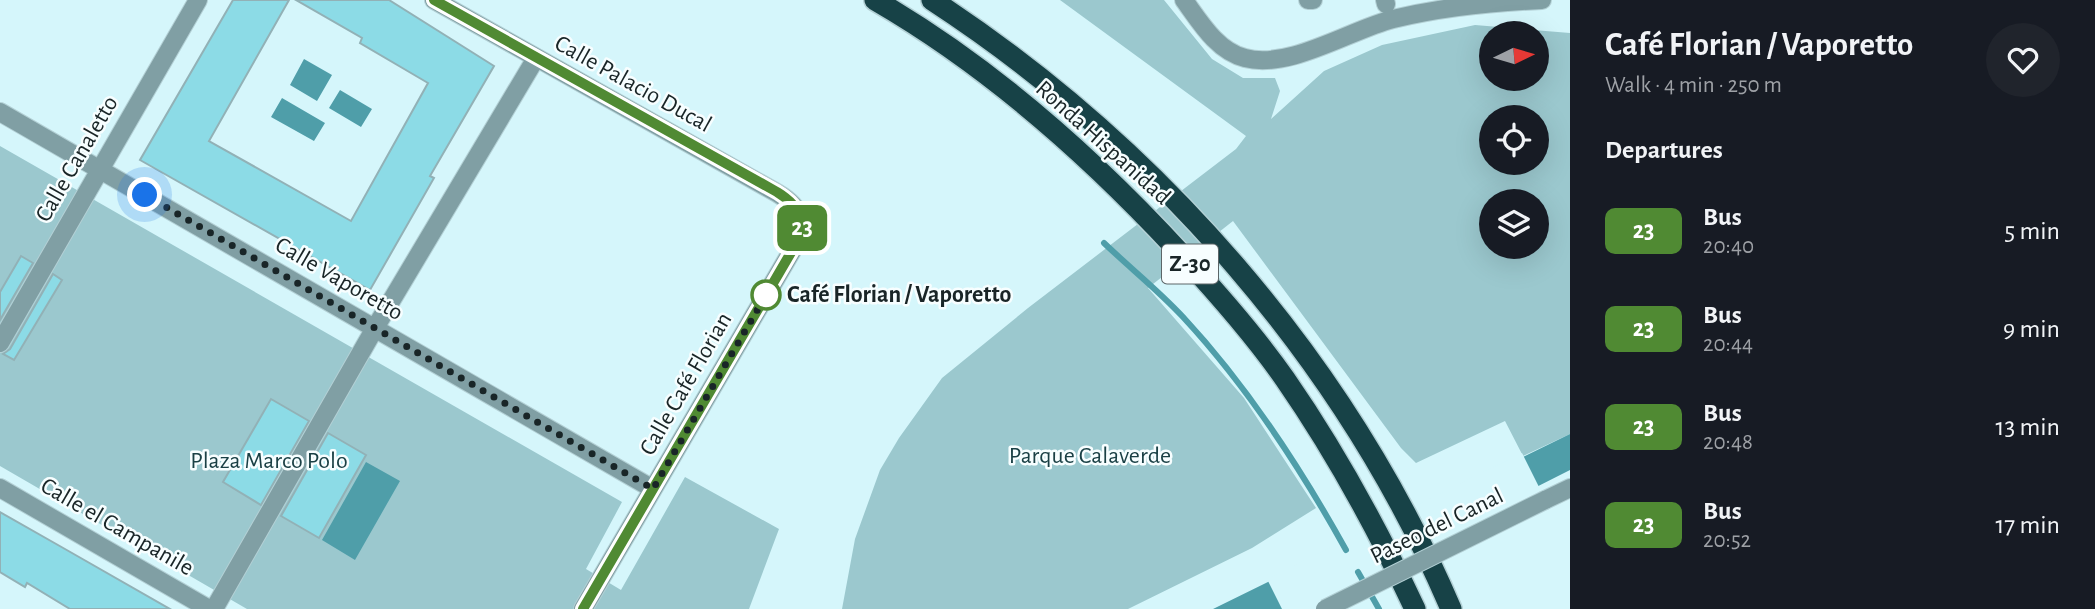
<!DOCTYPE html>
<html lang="en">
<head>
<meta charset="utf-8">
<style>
  :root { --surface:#171b24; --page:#20242c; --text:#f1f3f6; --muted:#9ea1a6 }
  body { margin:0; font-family:"Alegreya Sans",sans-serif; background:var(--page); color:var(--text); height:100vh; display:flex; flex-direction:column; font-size:26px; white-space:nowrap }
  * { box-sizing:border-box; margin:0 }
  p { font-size:23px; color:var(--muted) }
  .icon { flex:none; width:38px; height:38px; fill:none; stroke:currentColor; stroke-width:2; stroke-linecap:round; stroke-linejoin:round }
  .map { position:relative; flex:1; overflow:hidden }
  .sheet { display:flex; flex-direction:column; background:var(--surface); width:525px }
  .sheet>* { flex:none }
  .badge { padding:0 14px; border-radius:10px; font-size:24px; line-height:46px }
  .needle { width:46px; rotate:85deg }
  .fabs { position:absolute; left:1479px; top:21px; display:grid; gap:14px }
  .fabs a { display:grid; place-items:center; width:70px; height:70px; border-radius:50%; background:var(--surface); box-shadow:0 7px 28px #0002; font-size:35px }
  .you { position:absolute; width:35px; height:35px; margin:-18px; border:5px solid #fff; border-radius:50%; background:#1a73e8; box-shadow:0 0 0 10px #1a73e833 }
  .map>.badge { position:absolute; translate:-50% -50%; box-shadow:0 0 0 4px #fff }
  h2 { padding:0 35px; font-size:26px; line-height:63px }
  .round { display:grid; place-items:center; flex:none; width:74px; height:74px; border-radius:37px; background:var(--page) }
  .summary { display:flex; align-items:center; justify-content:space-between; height:119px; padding:0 35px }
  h1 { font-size:33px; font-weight:700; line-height:52px }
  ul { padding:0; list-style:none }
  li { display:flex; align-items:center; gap:21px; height:98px; padding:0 35px }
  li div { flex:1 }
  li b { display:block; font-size:26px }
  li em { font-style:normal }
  li .badge { min-width:77px; font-weight:700; text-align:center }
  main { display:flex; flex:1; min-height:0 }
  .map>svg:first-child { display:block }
  .green { fill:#9bc8ce; fill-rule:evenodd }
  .water { fill:#4f9ea9 }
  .pier { fill:#d5f6fb }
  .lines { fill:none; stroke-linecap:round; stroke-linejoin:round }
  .stream { stroke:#4f9ea9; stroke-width:6 }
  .building { fill:#8cdbe6; stroke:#92b1b6; stroke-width:2 }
  .minor-casing { stroke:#b3d0d5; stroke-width:20 }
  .highway-casing { stroke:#b3d0d5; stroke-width:24 }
  .minor { stroke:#809fa4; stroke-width:18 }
  .highway { stroke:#174247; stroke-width:21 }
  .minor-bridge-casing { stroke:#b3d0d5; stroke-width:20; stroke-linecap:butt }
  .minor-bridge { stroke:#809fa4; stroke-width:18 }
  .line-casing { stroke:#fff; stroke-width:16 }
  .line { stroke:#508a33; stroke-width:10 }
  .walk { stroke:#192527; stroke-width:7; stroke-dasharray:0 12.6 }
  .stop-dot { fill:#fff; stroke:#508a33; stroke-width:3.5 }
  .labels { text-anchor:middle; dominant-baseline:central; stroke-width:5; stroke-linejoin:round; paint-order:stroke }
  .shield { fill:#f7feff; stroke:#5c6668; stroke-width:2 }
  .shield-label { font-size:23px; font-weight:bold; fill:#192527 }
  .street-label { font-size:24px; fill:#192527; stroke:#f7feff }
  .stop-label { font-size:24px; font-weight:bold; fill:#192527; stroke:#f7feff; text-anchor:start }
  .park-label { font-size:24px; fill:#1a4045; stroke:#f7feff }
</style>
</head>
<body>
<main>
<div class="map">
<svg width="1570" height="609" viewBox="0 0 1570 609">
  <rect width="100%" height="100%" fill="#d5f6fb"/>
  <path class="green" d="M1060,0H1164L1212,59L1243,78H1275L1280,91L1271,119L1324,71L1382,45L1475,25L1570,33V434L1523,456L1505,421L1416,463L1401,448L1233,221L1148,288L1244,398L1316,508L1252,548L1128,609H842L855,539L880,470L899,438L942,378L1028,308L1236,149L1246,136ZM1491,33H1536V79H1491ZM1491,117H1536V163H1491ZM1491,201H1536V247H1491Z
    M0,146L622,502L586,569L621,590L685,477L779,529L749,609H247L0,466Z"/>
  <path class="water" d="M304,59L332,75L317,101L290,85Z
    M340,90L372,109L361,127L329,108Z
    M282,98L325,123L314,141L271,117Z
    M1570,434V470L1295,609H1213Z
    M366,462L400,481L355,560L322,540Z"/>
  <path class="pier" d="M1522,453L1541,491L1303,609H1282L1267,579Z"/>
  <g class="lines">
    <path class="stream" d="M1104,243C1130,268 1158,290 1183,317C1248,387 1300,467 1346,550
      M1358,572L1379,609"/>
  </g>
  <path class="building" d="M233,0H289L209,141L351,221L428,83L360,43L362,38L296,0H389L494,66L430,176L434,178L370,290L140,160Z
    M21,256L33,263L0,320V292Z
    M53,274L62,280L14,360L3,354L10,349Z
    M271,399L309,421L261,505L223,482Z
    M328,433L366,455L319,538L281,516Z
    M0,512L65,549L170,609H70L27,583L25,587L0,572Z"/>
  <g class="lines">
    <defs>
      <path id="minor" d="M434,0L777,193C803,208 806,223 793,249L583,609
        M1184,0C1200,22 1217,51 1245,58C1289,70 1350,30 1393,19C1443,7 1492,2 1542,0
        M1308,0H1313
        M1385,0L1386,4
        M0,112L653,489
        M0,343L198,0
        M0,488L209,609
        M1545,500L1570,488
        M214,609L375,328L536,58"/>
      <path id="highway" d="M875,0C991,67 1093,158 1183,256C1219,295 1255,336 1285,379C1335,451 1378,530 1415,609
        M932,0C1157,147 1345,361 1451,609"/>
    </defs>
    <use href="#minor" class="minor-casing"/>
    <use href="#highway" class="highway-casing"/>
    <use href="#minor" class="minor"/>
    <use href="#highway" class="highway"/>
    <defs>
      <path id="minor-bridge" d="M1325,609L1545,500"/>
    </defs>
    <use href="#minor-bridge" class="minor-bridge-casing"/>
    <use href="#minor-bridge" class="minor-bridge"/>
  </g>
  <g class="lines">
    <defs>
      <path id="line" d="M434,0L777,192C803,208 806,223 793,249L583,609"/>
    </defs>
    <use href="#line" class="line-casing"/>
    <use href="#line" class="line"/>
    <path class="walk" d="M145,195L653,489L766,295"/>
  </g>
  <circle class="stop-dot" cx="766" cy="295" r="14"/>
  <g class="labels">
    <rect class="shield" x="1162" y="244.5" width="56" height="39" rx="5"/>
    <g class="shield-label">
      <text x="1190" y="264">Z-30</text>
    </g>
    <g class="street-label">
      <text transform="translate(633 84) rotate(29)">Calle Palacio Ducal</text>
      <text transform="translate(1103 143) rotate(42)">Ronda Hispanidad</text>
      <text transform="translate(77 159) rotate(-60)">Calle Canaletto</text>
      <text transform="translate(339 279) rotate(30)">Calle Vaporetto</text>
      <text transform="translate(686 384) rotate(-60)">Calle Café Florian</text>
      <text transform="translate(1437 526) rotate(-26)">Paseo del Canal</text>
      <text transform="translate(117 527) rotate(30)">Calle el Campanile</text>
    </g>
    <g class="stop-label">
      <text x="787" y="295">Café Florian / Vaporetto</text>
    </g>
    <g class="park-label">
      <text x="1090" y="456">Parque Calaverde</text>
      <text x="269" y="461">Plaza Marco Polo</text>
    </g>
  </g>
</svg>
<div class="fabs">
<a><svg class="needle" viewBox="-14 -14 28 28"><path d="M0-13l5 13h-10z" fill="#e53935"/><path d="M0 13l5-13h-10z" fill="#9ea1a6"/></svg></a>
<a><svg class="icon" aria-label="locate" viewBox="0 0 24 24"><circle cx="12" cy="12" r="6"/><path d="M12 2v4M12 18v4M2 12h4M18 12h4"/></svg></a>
<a><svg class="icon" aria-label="layers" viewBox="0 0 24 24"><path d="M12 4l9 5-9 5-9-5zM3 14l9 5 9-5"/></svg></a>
</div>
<div class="you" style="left:145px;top:195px"></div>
<b class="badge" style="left:802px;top:228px;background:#508a33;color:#fff">23</b>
</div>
<section class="sheet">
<div class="summary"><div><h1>Café Florian / Vaporetto</h1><p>Walk · 4 min · 250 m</p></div><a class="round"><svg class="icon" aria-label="heart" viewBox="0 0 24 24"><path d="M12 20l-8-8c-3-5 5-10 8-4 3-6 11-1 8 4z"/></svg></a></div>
<h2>Departures</h2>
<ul>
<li><span class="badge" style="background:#508a33;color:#fff">23</span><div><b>Bus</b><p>20:40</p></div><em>5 min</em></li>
<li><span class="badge" style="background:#508a33;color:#fff">23</span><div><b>Bus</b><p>20:44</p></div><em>9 min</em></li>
<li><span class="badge" style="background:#508a33;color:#fff">23</span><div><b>Bus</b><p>20:48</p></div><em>13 min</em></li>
<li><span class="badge" style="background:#508a33;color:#fff">23</span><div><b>Bus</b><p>20:52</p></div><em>17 min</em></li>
</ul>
</section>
</main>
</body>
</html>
